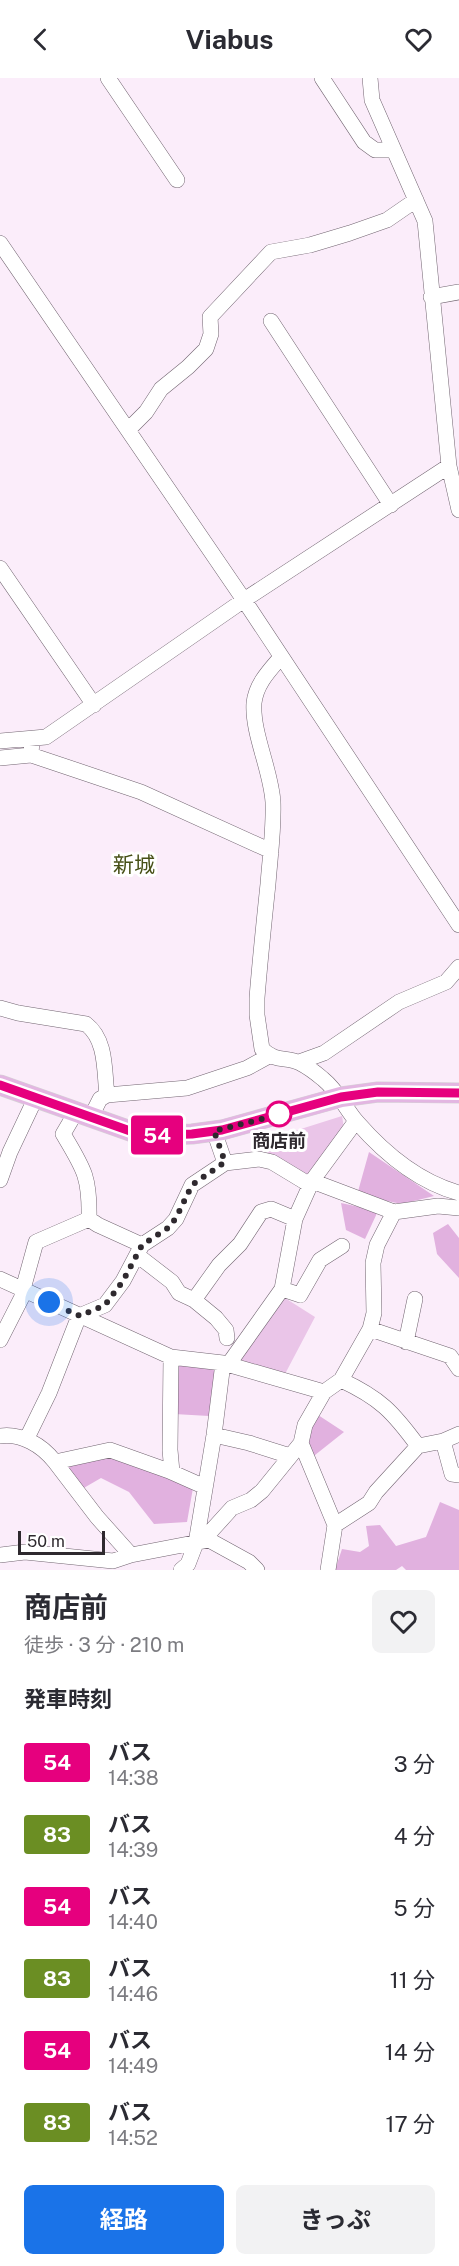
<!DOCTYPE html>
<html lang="ja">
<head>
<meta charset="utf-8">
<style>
  :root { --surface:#fff; --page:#f2f2f3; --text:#2b2b33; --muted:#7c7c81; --accent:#1a73e8 }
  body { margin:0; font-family:"Public Sans","Noto Sans JP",sans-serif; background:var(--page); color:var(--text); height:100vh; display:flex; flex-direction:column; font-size:22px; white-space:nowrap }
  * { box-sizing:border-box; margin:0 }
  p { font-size:20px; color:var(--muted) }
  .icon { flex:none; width:33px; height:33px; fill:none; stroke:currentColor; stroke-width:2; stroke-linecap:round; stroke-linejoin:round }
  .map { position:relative; height:1492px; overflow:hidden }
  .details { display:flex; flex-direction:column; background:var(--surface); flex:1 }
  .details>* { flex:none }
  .badge { padding:0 12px; border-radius:4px; font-size:21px; line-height:39px }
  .scale { position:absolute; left:18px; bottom:15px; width:87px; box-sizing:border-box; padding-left:6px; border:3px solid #2e292e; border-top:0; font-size:16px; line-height:21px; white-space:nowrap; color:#2e292e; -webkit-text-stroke:4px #fff; paint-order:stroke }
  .you { position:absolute; width:30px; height:30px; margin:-15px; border:4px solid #fff; border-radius:50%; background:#1a73e8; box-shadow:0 0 0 9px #1a73e833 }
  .map>.badge { position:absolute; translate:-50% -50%; box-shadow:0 0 0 3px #fff }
  h2 { padding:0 24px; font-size:22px; line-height:54px }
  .round { display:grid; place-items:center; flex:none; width:63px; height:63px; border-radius:9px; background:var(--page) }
  .head { display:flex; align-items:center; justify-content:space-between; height:102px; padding:0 24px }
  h1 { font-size:28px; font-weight:700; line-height:45px }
  .button { display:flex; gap:12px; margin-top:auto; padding:12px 24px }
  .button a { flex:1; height:69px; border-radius:9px; background:var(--accent); color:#fff; font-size:24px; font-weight:700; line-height:69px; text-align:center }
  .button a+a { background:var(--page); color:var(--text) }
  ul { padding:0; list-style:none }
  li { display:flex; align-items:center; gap:18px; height:72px; padding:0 24px }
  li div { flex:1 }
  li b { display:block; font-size:22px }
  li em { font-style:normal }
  li .badge { min-width:66px; font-weight:700; text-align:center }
  header { display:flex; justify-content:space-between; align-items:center; height:78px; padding:0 24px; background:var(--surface); font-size:27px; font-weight:700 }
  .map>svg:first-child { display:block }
  .green { fill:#eac5e8 }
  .forest { fill:#e1b1df }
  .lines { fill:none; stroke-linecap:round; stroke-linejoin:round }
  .minor-casing { stroke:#726571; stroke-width:16 }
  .major-casing { stroke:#d5d4d5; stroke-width:21 }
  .minor { stroke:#fff; stroke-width:15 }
  .major { stroke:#e3b6e2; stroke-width:20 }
  .line-casing { stroke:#fff; stroke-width:14 }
  .line { stroke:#e6007e; stroke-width:9 }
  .walk { stroke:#2e292e; stroke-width:6; stroke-dasharray:0 10.8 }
  .stop-dot { fill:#fff; stroke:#e6007e; stroke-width:3 }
  .labels { text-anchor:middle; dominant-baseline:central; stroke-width:6; stroke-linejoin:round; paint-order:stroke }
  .stop-label { font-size:18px; font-weight:bold; fill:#2e292e; stroke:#fff }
  .quarter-label { font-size:21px; fill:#475017; stroke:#fff }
</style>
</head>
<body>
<header><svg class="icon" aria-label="back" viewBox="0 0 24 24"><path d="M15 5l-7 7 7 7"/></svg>Viabus<svg class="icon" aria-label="heart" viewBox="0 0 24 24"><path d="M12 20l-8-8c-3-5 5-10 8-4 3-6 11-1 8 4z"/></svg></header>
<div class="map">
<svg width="459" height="1492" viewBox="0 0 459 1492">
  <rect width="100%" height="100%" fill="#fbedfa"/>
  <path class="green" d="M342,1038L344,1050L307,1099L268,1076L266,1062Z
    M285,1220L315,1239L285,1296L234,1284Z"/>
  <path class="forest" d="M369,1074L434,1118L402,1126L357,1117Z
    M341,1125L378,1133L365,1161L346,1152Z
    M448,1146L459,1160V1200L437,1176L433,1155Z
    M174,1285L217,1291L209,1338L174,1336Z
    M315,1335L344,1354L310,1381L304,1365Z
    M110,1376L193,1410L187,1444L154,1446L129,1414L101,1400L82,1411L63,1387Z
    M440,1424L459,1432V1492H406L402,1488L396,1492H335L342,1471L360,1474L369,1468L366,1448L380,1447L396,1468L426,1459Z"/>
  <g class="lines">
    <defs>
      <path id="minor" d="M108,0L177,102
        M322,0L364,64L375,72H393
        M370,0L372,22L425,143L449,388L459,432
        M0,165L244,522L459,847
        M431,219L459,214
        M271,243L391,427
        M128,352L146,334L161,311L188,289L206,271L211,256L210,239L271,174L310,167L350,155L387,142L416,122
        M0,490L94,627
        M281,579C269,593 256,606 254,625C252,655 271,692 273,724C274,751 270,779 268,806C264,844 260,882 257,920V937L262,971C277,985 285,978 300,985C308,989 316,995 323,1001C338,1013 345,1030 357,1044C384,1075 419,1104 459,1115
        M32,662L31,677L141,714L271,773
        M0,663L46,659L244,522L449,388
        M0,680L31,677
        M0,930L18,935L86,946C107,962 104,993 107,1017
        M299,984L324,975L399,924L446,904L459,889
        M91,1039L100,1021L107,1017L187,1010L247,990L269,978
        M214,1053L225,1085
        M0,1102L10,1074L36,1019
        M312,1103L394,1134L438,1128L459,1130
        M142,1167L168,1150L176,1141L192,1107L225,1085L259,1081L272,1084L310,1107
        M137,1177L172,1204L179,1215L194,1222L216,1240L226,1252L227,1260
        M0,1201L171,1279L223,1285L324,1314
        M23,1211L36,1164L89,1141C90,1099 84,1091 63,1056L76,1034
        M282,1211L300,1217L320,1182L342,1168
        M194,1222L219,1187L240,1166L261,1134L271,1131L295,1141
        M370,1251L450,1278L459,1291
        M0,1262L25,1213
        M406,1264L415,1221
        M171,1279L170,1372L172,1394
        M228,1287L282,1211L295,1141L312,1103L356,1043
        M341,1302C380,1320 393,1334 418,1368
        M214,1357L249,1365L290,1378
        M0,1358C21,1355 42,1367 55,1384L110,1372L169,1393L205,1409
        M27,1360L49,1315L79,1238L105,1227L123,1203L142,1167L98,1147L89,1141
        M443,1363L452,1396L459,1397
        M301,1365L335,1447L328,1492
        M55,1384L97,1439L131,1477
        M335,1447L369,1425L376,1414L418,1368L443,1363L459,1356
        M203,1462L232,1430L251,1422L262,1413L301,1365L305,1347L324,1314L341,1302L370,1251L374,1235L373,1185L377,1167L394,1134
        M0,1477L25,1474L113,1483L131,1477L209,1462L249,1484L257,1492
        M181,1492L188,1486L196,1465L214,1357L223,1285"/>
      <path id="major" d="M0,1007L133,1054L156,1057L192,1056L222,1052L341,1019L378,1014L459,1015"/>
    </defs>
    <use href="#minor" class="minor-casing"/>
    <use href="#major" class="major-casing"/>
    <use href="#minor" class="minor"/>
    <use href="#major" class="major"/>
  </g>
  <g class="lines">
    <defs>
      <path id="line" d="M0,1007L133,1054L156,1057L192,1056L222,1052L341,1019L378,1014L459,1015"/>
    </defs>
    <use href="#line" class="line-casing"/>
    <use href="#line" class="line"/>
    <path class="walk" d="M49,1224L80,1238L105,1227L123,1203L142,1167L168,1150L176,1140L192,1107L225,1084L214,1053L282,1036H279"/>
  </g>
  <circle class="stop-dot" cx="279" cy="1036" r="12"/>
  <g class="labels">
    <g class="stop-label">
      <text x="279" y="1062">商店前</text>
    </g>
    <g class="quarter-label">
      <text x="134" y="786">新城</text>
    </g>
  </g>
</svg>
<div class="scale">50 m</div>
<div class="you" style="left:49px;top:1224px"></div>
<b class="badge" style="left:157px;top:1057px;background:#e6007e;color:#fff">54</b>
</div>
<section class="details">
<div class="head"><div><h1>商店前</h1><p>徒歩 · 3 分 · 210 m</p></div><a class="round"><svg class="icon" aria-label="heart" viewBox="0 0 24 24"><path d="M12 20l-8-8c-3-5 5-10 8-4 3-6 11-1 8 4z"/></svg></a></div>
<h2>発車時刻</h2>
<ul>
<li><span class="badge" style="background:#e6007e;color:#fff">54</span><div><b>バス</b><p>14:38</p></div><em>3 分</em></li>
<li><span class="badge" style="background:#6b8e23;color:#fff">83</span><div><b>バス</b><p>14:39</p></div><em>4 分</em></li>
<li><span class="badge" style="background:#e6007e;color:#fff">54</span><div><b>バス</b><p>14:40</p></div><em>5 分</em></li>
<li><span class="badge" style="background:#6b8e23;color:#fff">83</span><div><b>バス</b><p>14:46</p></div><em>11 分</em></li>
<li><span class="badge" style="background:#e6007e;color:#fff">54</span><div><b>バス</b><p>14:49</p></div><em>14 分</em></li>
<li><span class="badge" style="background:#6b8e23;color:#fff">83</span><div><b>バス</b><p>14:52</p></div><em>17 分</em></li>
</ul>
<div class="button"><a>経路</a><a>きっぷ</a></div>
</section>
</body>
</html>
